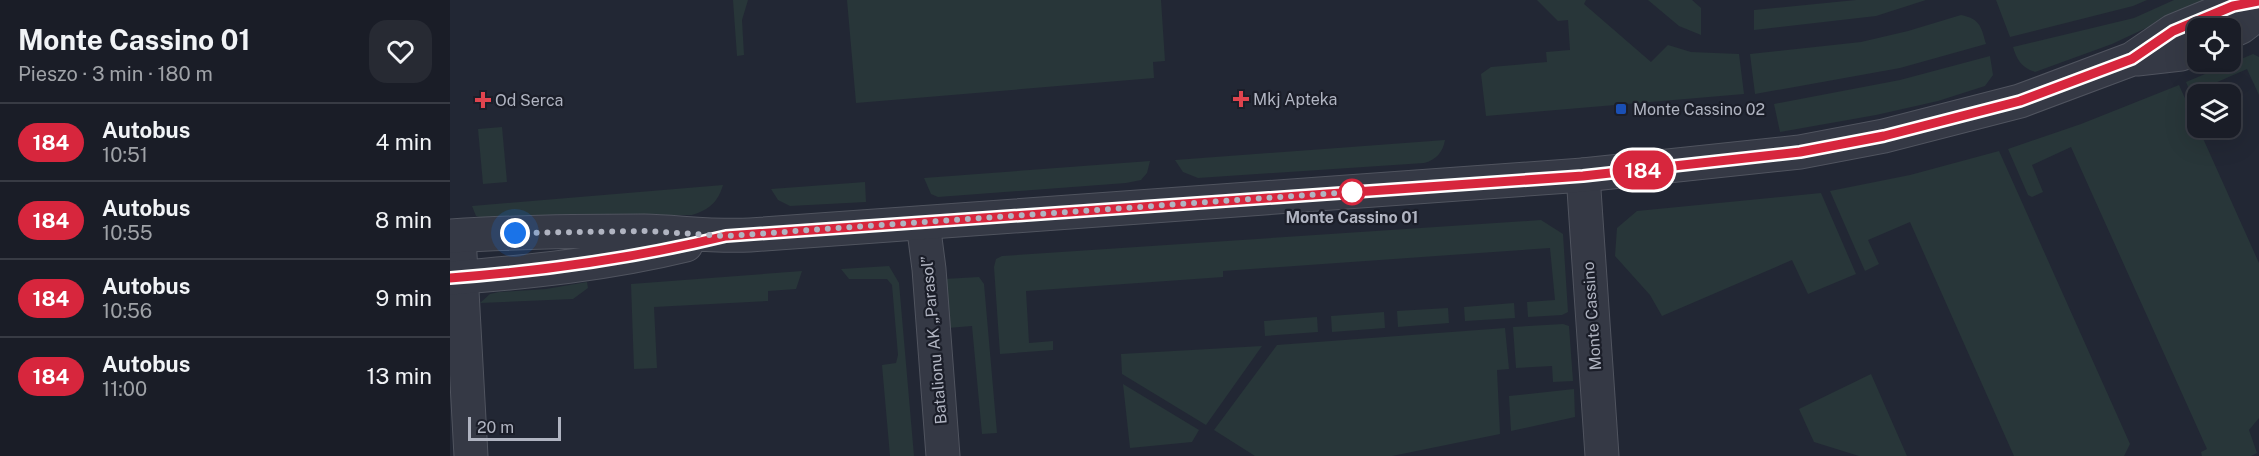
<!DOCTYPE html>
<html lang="pl">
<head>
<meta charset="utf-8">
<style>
  :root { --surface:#1a1d27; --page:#272a33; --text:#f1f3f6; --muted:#9fa2a7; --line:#383b44 }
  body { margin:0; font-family:"Public Sans",sans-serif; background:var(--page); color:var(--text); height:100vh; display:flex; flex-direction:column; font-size:22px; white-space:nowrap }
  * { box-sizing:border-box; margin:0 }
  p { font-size:20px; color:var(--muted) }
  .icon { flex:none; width:33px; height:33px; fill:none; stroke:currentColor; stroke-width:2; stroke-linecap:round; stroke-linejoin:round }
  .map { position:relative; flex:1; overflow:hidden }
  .sheet { display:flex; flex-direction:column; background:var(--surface); width:450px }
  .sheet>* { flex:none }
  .badge { padding:0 12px; border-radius:20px; font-size:21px; line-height:39px }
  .fabs { position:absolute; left:1737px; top:18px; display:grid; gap:12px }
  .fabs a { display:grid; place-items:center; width:54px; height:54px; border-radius:12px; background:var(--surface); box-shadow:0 6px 24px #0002,0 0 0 2px var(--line); font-size:30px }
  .scale { position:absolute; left:18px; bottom:15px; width:93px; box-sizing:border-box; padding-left:6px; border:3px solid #b0b4c1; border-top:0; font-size:16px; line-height:21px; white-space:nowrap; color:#b0b4c1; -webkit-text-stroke:4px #1b1e29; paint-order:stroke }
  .you { position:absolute; width:30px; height:30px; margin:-15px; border:4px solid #fff; border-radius:50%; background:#1a73e8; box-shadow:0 0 0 9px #1a73e833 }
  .map>.badge { position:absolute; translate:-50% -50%; box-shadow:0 0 0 3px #fff }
  .round { display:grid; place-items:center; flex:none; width:63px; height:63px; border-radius:18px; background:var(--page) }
  .overview { display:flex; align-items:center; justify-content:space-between; height:102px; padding:0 18px }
  h1 { font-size:28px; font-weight:700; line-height:45px }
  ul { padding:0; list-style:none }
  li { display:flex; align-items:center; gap:18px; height:78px; padding:0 18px; border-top:2px solid var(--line) }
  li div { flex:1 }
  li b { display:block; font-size:22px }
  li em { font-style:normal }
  li .badge { min-width:66px; font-weight:700; text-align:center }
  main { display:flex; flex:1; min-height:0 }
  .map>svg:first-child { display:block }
  .green { fill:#283639 }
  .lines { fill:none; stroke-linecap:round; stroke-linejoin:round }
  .minor-casing { stroke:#50545f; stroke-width:35 }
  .tertiary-casing { stroke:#50545f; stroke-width:35 }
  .minor { stroke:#353945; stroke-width:33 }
  .tertiary { stroke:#353945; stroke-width:33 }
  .line-casing { stroke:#fff; stroke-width:14 }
  .line { stroke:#d7263d; stroke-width:9 }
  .walk { stroke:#b0b4c1; stroke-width:6; stroke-dasharray:0 10.8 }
  .health-dot { fill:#e0444e; stroke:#1b1e29; stroke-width:2 }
  .transit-dot { fill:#1a4fb4; stroke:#1b1e29; stroke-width:2 }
  .stop-dot { fill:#fff; stroke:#d7263d; stroke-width:3 }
  .labels { text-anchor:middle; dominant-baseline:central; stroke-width:4.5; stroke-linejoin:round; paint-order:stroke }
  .poi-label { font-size:16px; fill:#b0b4c1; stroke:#1b1e29; text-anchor:start }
  .stop-label { font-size:16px; font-weight:bold; fill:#b0b4c1; stroke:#1b1e29 }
  .street-label { font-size:16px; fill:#b0b4c1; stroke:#1b1e29 }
</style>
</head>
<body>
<main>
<section class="sheet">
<div class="overview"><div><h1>Monte Cassino 01</h1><p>Pieszo · 3 min · 180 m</p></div><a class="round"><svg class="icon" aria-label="heart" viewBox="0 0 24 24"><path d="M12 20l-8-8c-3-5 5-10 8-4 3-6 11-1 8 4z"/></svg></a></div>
<ul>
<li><span class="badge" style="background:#d7263d;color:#fff">184</span><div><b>Autobus</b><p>10:51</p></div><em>4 min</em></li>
<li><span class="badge" style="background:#d7263d;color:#fff">184</span><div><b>Autobus</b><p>10:55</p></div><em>8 min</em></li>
<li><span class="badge" style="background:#d7263d;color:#fff">184</span><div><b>Autobus</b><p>10:56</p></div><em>9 min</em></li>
<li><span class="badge" style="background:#d7263d;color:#fff">184</span><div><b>Autobus</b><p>11:00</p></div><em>13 min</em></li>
</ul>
</section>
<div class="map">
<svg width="1809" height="456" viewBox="0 0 1809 456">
  <rect width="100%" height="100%" fill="#222734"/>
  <path class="green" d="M283,0H298L292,20L294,55L287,56Z
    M397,0H711L715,61L703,62L704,78L406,103Z
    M1087,0H1136L1134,4L1201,62L1218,45L1241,52L1289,54L1294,94L1036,116L1031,74L1041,67L1097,62L1096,52L1120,50L1118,20L1108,21Z
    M1198,0H1242L1251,8V35L1229,26Z
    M1406,0H1476L1426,16L1304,30V10Z
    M1546,0H1697L1683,6L1560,37Z
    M1724,0H1756L1662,44L1585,72C1571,67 1567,60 1563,47L1684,18Z
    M1511,15C1530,19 1531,26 1536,44L1450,68L1305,94L1300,54L1411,42L1458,31Z
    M1803,54L1809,57V95L1797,69L1756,87L1759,94H1748L1747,107L1736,82Z
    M1540,56L1543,75L1535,86L1488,101L1426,115L1330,132L1324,104L1450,80Z
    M1729,85L1809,263V418L1799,430L1807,453L1801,456H1752L1751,452L1757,449L1621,147L1582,165L1593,192L1582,197L1578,195L1558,149L1631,124Z
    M52,127L57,182L33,184L28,129Z
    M995,140C993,152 986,160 974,163L748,178L733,172L725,160Z
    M1549,151L1680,444L1674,456H1564L1460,222L1418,240L1429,264L1415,271L1380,191L1460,175Z
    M700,161L697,173L691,180L676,183L488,197L481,194L474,178Z
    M415,182L416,202L340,206L328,200L321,189Z
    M273,185C268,202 259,210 242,215L32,218L26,216L22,206Z
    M1371,193L1406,274L1358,294L1342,260L1212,316L1200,295L1165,256L1167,228L1187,211Z
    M1091,220L1113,234L1118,312L1112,315L1078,317L1077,302L1105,300L1100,248L773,271V277L576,291L579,343L603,341V350L550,354L544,267L546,259L552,256Z
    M439,266L449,283L464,456H440L432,365L446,363L448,355L442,285L437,279H399L391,269Z
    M352,271L346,289L318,291V301L204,307L207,368L184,369L181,284Z
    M529,277L534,284L547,433L532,434L522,326L498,328L494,279Z
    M137,282L138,288L123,299L30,303L40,294L49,292L96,289Z
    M1064,303L1065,318L1015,321L1014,307Z
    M998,308L999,323L948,327L947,311Z
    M934,312L935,328L882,332L881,316Z
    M867,317L868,332L815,336L814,321Z
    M1113,324L1119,326L1123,381L1103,382L1102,366L1066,368L1063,327Z
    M1055,328L1059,369L1047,370L1050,434L942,456H805L764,430L827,345Z
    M812,346L756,425L672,374L671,354Z
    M1421,374L1457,456H1409L1364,442L1349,409Z
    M673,384L749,430L742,442L680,448Z
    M1124,389L1125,417L1061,431L1059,396Z"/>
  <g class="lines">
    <defs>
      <path id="minor" d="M1133,175L1152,456
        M473,223L479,269L493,456
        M9,236L21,456"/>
      <path id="tertiary" d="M1780,32L1791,27L1809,13
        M1687,59L1731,54L1748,47
        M0,236C64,232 129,231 194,231C229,232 264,237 300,235L1133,175L1350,152L1434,136L1570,101L1682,59L1723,31L1783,6L1809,1
        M0,278C79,272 158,264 236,245"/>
    </defs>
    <use href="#minor" class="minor-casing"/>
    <use href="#tertiary" class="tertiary-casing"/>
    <use href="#minor" class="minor"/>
    <use href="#tertiary" class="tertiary"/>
  </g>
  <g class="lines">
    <defs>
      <path id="line" d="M0,278C93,271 185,258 276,236L1133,176L1350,152L1434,136L1570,101L1682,59L1723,31L1783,6L1809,1"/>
    </defs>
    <use href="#line" class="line-casing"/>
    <use href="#line" class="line"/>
    <path class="walk" d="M65,233L196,231L276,236L902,192"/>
  </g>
  <g class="health-dot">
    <path d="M788 90h6v6h6v6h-6v6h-6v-6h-6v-6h6z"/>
    <path d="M30 91h6v6h6v6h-6v6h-6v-6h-6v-6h6z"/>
  </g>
  <rect class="transit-dot" x="1165" y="103" width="12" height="12" rx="3"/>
  <circle class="stop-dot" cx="902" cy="192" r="12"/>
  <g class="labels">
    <g class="poi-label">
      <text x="803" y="99">Mkj Apteka</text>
      <text x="45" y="100">Od Serca</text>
      <text x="1183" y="109">Monte Cassino 02</text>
    </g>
    <g class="stop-label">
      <text x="902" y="217">Monte Cassino 01</text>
    </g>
    <g class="street-label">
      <text transform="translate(1142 316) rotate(-94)">Monte Cassino</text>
      <text transform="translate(484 340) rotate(-95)">Batalionu AK „Parasol”</text>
    </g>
  </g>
</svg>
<div class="fabs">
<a><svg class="icon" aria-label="locate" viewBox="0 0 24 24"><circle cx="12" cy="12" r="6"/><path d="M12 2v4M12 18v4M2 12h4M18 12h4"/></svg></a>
<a><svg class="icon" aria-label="layers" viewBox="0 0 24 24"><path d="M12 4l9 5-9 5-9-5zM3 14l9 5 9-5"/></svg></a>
</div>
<div class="scale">20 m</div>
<div class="you" style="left:65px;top:233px"></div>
<b class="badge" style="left:1193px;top:170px;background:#d7263d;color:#fff">184</b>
</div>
</main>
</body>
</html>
